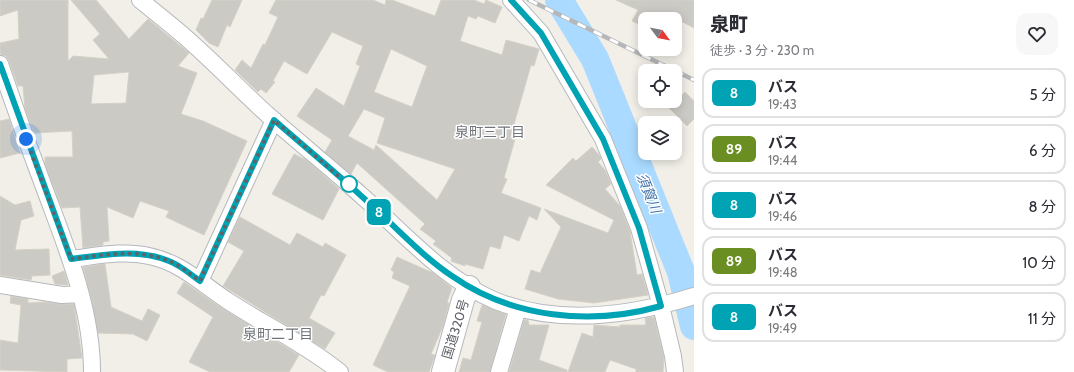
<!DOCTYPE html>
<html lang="ja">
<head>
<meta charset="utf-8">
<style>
  :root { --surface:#fff; --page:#f7f7f7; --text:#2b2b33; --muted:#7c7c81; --line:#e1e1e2 }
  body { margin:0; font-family:Cabin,"Noto Sans JP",sans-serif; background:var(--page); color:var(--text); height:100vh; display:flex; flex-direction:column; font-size:15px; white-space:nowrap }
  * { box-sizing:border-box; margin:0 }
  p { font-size:13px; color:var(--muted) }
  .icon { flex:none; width:22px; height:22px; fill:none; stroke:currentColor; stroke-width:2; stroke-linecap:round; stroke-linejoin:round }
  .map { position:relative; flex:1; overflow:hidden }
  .drawer { display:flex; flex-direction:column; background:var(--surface); width:380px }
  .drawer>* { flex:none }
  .badge { padding:0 8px; border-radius:6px; font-size:14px; line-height:26px }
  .needle { width:26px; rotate:122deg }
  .controls { position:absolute; left:638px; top:12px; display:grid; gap:8px }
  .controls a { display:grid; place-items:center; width:44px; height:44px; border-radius:8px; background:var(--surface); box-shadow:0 2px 10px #0003; font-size:20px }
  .you { position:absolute; width:20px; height:20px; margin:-10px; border:3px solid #fff; border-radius:50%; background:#1a73e8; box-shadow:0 0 0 6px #1a73e833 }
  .map>.badge { position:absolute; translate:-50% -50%; box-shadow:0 0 0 2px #fff }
  .round { display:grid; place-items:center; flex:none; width:42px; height:42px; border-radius:12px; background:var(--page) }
  .summary { display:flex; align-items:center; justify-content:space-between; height:68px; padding:0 16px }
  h1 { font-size:19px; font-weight:800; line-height:30px }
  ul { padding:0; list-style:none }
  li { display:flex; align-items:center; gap:12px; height:50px; margin:0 8px 6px; padding:0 8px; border:2px solid var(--line); border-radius:12px }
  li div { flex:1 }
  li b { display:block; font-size:15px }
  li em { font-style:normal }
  li .badge { min-width:44px; font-weight:700; text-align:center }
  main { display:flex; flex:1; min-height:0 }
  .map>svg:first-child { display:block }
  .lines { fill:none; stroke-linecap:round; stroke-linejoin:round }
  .river { stroke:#aadaff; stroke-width:28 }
  .building { fill:#cccac5; stroke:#d6d1c6; fill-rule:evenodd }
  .street-casing { stroke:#b5b8bc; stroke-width:18 }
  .secondary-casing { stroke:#b6babf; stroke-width:24 }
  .street { stroke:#fff; stroke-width:16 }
  .secondary { stroke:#fff; stroke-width:22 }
  .rail-casing { stroke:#b6b7b8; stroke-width:4.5 }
  .rail { stroke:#fff; stroke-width:3; stroke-dasharray:9; stroke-linecap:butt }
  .line-casing { stroke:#fff; stroke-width:9 }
  .line { stroke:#00a3b4; stroke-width:6 }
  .walk { stroke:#5f6368; stroke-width:4; stroke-dasharray:0 7.2 }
  .stop-dot { fill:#fff; stroke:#00a3b4; stroke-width:2 }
  .labels { text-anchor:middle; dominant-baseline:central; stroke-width:3; stroke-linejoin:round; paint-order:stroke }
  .street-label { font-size:13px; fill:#5f6368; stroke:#fff }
  .neighbourhood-label { font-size:14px; fill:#70757a; stroke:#fff }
  .water-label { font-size:14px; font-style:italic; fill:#4174aa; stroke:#fff }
</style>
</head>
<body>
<main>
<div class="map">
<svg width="694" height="372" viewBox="0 0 694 372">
  <rect width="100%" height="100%" fill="#f1efe8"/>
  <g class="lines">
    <path class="river" d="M559,0L595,59L681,272L694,326"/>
  </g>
  <path class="building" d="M0,0H68V61L73,56L109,59L93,40L100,34L71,0H96L129,39L148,19L189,53L178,66L197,73L181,114L203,121L247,141L204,235L166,217L169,211L140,201L133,218L107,207L109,241L103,242V245L83,248L80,207L62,208L45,164V157H73L72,131L34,133L25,109L23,86H18L9,61L6,56L1,55L0,49V43L19,39L18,10L0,16ZM129,72L126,103L91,104L94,75Z
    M212,0H242L230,27L227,25L218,47L209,43L196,30L201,18L203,19Z
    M276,0H373L385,5L386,0H392L435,16L441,0H474L484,4L486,0L502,7L495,23L478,16L476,19L468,16L460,41L502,55L506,40L539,49L534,66L531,65L510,138L515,139L504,178L507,179L501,193L541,208L537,220L529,216L519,241L504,235L500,249L490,246L483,269L465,264V266L451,261L452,258L433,244L436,241L420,229L425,224L357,163L351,174L325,152L332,140L297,116L316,88L344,106L360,66L356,64L363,46L332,32L307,74L284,61L273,81L275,82L266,93L261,89L258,92L235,70L242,60L251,68L263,44L265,45L278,17L269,13ZM391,49L427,66L412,107L374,92ZM364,109L385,118L377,143L455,169L437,200L376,145L374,150L348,136Z
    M616,0H694V28L677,19H645L643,26L632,21L638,10Z
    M685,92L694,101V119L687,126L669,108Z
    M9,119L20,153L0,158V121Z
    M592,147L600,156L601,159L598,162L605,170L611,184L605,189L620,206L630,231L637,275L642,274L648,295L594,303L558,299L525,289L531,270L540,273L561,227L544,209L608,233L614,220L546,185L573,158L576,161Z
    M294,154L306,160L339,189L323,220L272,194Z
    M0,196L15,205L30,201L34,216L21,220L15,250L49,249L50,275L32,276L31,280L0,275Z
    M240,217L290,245L297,233L323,247L325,243L346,255L324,296L321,295L309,318L335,333L325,349L223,286L244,251L228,242Z
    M397,257L433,273L452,288L447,302L449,303L443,326L431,354L435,355L429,372H388L373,365L410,286L392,278L394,272L391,270Z
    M105,264L111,307L142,321L148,309L160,315L147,341L133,334L98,333L92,300L83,267Z
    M64,271L68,285L55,284L52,276Z
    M184,282L223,309L299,355L289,372H210L189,362L213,317L177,293Z
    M11,296L28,299V303L44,302L61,304H74L82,358L67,359V372L0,370V340L18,343L21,305L10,303Z
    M482,305L506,314L490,372H459L463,358L471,360L482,322L477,321Z
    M654,317L664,358L663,372H636V369L610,360L605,372H568L582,333L593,337L594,325L620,327V325H646L645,318Z
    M524,320H528L529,325H549L539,360L567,370V372H509Z"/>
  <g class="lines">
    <defs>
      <path id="street" d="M140,0C155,12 170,24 184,36C213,61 239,89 268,115C298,142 331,168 362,196C404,233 443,279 496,301C560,326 630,316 694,296
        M511,0L541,33L603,139L639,228L661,306L673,356L675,372
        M0,64C14,106 29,148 45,190C67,249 92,309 92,372
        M71,259C97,256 123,250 149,256C180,262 202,284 228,301C265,325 305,344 340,372
        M200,281L274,120
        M0,285L62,295L81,294
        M499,372L518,308"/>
      <path id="secondary" d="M443,372L463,300L469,287"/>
    </defs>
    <use href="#street" class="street-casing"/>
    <use href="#secondary" class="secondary-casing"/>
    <use href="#street" class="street"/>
    <use href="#secondary" class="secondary"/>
    <defs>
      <path id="rail" d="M529,0L694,80"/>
    </defs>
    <use href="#rail" class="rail-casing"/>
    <use href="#rail" class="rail"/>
  </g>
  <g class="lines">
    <defs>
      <path id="line" d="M0,64L71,259C104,255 137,248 169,261C180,265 190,274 200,281L274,120C306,148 339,175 370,204C397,228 422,256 452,276C512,318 591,326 661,306L639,228L603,139L541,33L511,0"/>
    </defs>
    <use href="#line" class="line-casing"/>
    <use href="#line" class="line"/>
    <path class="walk" d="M26,139L71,259C104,255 137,248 169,261C180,265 190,274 200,281L274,120L352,188L349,184"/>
  </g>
  <circle class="stop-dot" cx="349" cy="184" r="8"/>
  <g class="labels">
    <g class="street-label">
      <text transform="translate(455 329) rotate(-73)">国道320号</text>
    </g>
    <g class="neighbourhood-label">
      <text x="490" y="132">泉町三丁目</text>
      <text x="278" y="334">泉町二丁目</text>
    </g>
    <g class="water-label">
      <text transform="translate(649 193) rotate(68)">須賀川</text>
    </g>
  </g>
</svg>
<div class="controls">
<a><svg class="needle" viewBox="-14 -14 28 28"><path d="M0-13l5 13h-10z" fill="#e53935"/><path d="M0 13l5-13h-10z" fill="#7c7c81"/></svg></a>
<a><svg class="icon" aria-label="locate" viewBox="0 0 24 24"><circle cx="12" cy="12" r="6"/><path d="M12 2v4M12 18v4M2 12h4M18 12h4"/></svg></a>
<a><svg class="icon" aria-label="layers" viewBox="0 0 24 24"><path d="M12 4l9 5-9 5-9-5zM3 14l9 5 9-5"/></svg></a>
</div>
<div class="you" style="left:26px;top:139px"></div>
<b class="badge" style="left:379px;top:212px;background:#00a3b4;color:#fff">8</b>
</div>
<section class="drawer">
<div class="summary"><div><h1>泉町</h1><p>徒歩 · 3 分 · 230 m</p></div><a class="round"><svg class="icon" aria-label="heart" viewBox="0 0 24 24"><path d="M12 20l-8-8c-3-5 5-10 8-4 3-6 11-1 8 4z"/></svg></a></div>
<ul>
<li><span class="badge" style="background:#00a3b4;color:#fff">8</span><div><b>バス</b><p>19:43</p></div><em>5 分</em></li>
<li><span class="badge" style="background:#6b8e23;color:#fff">89</span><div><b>バス</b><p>19:44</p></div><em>6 分</em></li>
<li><span class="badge" style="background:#00a3b4;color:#fff">8</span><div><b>バス</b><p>19:46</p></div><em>8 分</em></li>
<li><span class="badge" style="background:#6b8e23;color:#fff">89</span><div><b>バス</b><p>19:48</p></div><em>10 分</em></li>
<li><span class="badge" style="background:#00a3b4;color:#fff">8</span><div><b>バス</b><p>19:49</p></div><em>11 分</em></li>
</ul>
</section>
</main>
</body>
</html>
